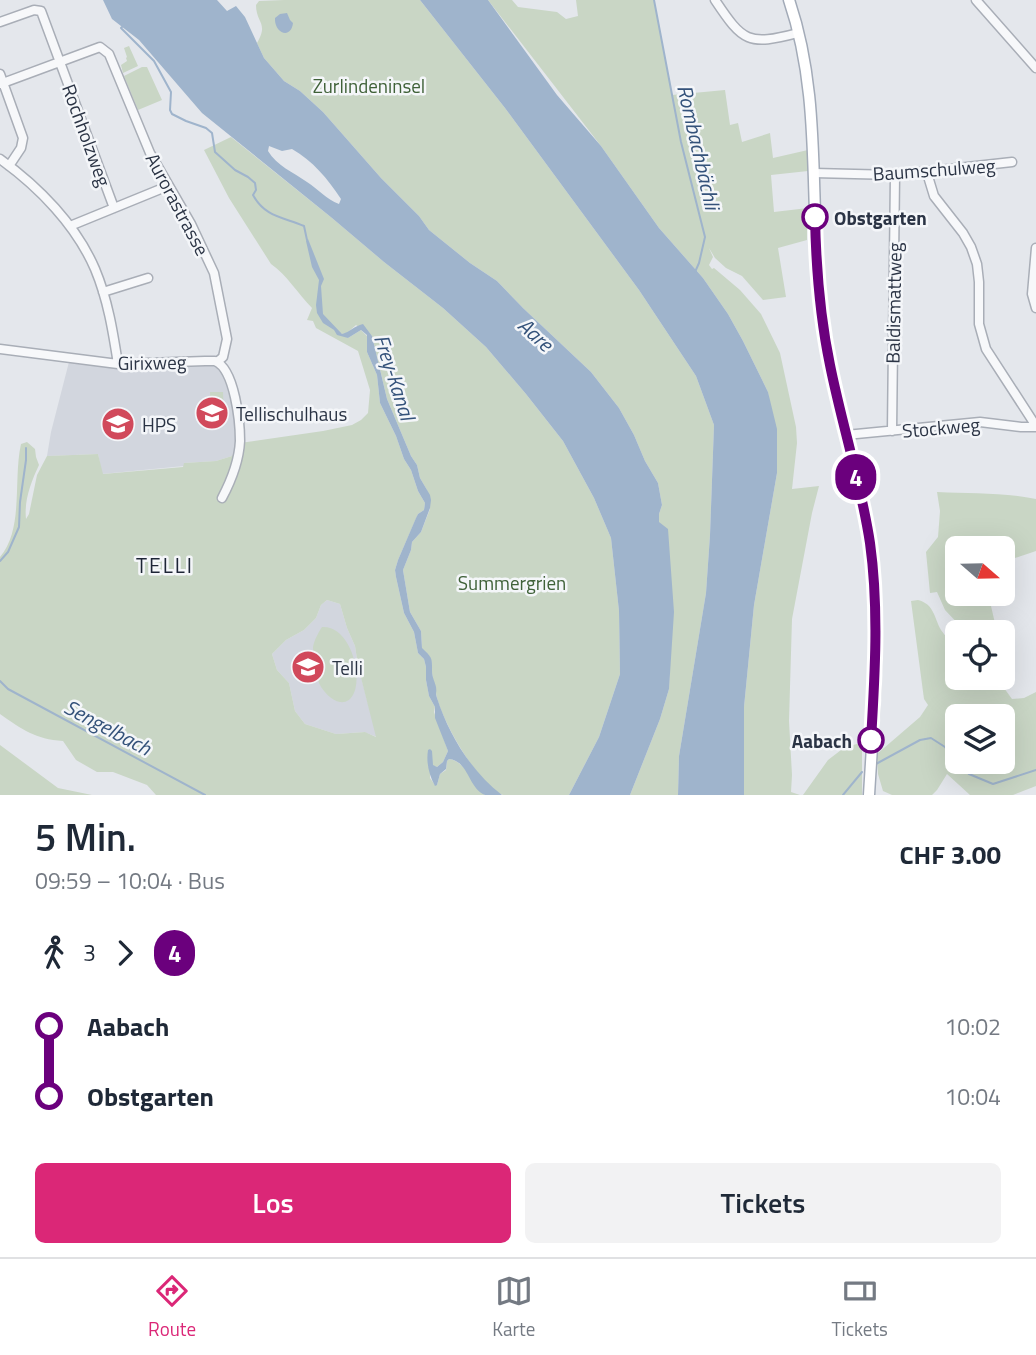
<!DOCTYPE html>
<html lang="de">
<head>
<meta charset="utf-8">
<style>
  :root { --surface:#fff; --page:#f2f2f3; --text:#1f2937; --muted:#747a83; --line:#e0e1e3; --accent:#db2777 }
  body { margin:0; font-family:"Titillium Web",sans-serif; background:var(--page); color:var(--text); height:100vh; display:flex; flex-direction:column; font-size:26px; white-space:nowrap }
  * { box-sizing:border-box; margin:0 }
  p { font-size:23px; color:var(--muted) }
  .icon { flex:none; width:38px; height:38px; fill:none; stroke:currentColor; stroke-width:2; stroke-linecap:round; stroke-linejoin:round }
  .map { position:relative; height:795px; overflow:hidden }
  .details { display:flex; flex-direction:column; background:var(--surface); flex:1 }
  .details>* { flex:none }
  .badge { padding:0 14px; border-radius:23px; font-size:24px; line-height:46px }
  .needle { width:46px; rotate:110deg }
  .buttons { position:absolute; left:945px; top:536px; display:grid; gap:14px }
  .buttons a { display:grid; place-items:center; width:70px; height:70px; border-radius:10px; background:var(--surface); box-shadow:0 7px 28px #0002; font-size:35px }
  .map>.badge { position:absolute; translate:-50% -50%; box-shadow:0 0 0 4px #fff }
  .legs { display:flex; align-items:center; gap:10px; height:77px; padding:0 35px; font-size:23px }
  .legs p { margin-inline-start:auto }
  .overview { display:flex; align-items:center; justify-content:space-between; height:119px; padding:0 35px }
  h1 { font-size:38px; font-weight:600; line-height:52px }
  .cta { display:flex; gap:14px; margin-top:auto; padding:14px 35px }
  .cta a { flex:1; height:80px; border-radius:10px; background:var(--accent); color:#fff; font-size:28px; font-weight:600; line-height:80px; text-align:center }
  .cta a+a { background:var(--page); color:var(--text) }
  ul { padding:0 35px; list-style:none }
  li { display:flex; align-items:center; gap:24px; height:70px; font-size:26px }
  li i { display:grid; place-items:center; width:10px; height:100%; margin:0 9px; background:currentColor }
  li i::after { content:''; width:18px; height:18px; margin:-9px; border:5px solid; border-radius:50%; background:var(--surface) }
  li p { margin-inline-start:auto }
  li:first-child i { background:linear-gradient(#0000 50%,currentColor 0) }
  li:last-child i { background:linear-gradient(currentColor 50%,#0000 0) }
  .dock { display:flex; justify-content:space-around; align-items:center; height:98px; border-top:2px solid var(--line); background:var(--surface); font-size:19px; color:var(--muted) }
  .dock a { display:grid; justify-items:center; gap:4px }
  .dock .on { color:var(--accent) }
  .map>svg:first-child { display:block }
  .built { fill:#d2d6de }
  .green { fill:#c9d6c5; fill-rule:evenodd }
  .water { fill:#9fb4cc; fill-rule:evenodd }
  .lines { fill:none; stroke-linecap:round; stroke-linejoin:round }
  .stream { stroke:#9fb4cc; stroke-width:2 }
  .minor-casing { stroke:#a9aeb7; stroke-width:11 }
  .major-casing { stroke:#a3abb8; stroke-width:13 }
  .minor { stroke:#f7f8fa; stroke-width:8 }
  .major { stroke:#fff; stroke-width:10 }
  .line-1-casing { stroke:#fff; stroke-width:16 }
  .line-1 { stroke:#6b007d; stroke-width:10 }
  .stop-1-dot { fill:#fff; stroke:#6b007d; stroke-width:3.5 }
  .labels { text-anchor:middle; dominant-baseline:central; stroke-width:5; stroke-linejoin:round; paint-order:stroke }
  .park-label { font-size:19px; fill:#3f6138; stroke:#f4f6f9 }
  .street-label { font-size:19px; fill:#2b3445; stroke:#f4f6f9 }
  .stop-label { font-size:19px; font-weight:bold; fill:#2b3445; stroke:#f4f6f9; text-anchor:start }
  .poi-label { font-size:19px; fill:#2b3445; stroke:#f4f6f9; text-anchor:start }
  .water-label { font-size:21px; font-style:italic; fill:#34527a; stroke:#f4f6f9 }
  .neighbourhood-label { font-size:21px; letter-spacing:2px; fill:#1d2536; stroke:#f4f6f9 }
</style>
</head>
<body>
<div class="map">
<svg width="1036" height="795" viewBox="0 0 1036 795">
  <rect width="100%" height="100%" fill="#e4e7ec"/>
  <path class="built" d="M70,358L118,364L212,361L226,371L240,443L232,456L216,461L184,463V466L102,474L98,454L47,456L51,432Z
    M327,600L340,604L347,628L355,646L358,666L377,737L364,732L336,734L305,724L295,711L289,683L277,670L272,654L286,640L304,630L316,618L321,605Z"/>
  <path class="green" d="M284,0H420L505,108L639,290L696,376L714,425L710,535L706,593L679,756L678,795H630L660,719L669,689L670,658L659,522V514L662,505L658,483L645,461L634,435L619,408L591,372L523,308L497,281L470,263L429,230L419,216L381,178L323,112L300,91L284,81L264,58L257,43C269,23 256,23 256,5L259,1Z
    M488,0H512L518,7L557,12L566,19L578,16L576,0H654L672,95L725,90L730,125L738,123L742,142L770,133L773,158L808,150V171L771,175L774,212L808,208L807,240L778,248L786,297L763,300L742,276L726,268L715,258L709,248L713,257L709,265L712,269L714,268L740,290L761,314L780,353L796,427L797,443L792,489L819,486L812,513L792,619L789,721L792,775L791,792L800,795H744V707L754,605L777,473L768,392L743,341L728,314L703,278L659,228L601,146Z
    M129,46L138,66L123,73L121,65L127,61L126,58L127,57L124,48Z
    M142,67H147L162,100L138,110L124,76Z
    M231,137L332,218L384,262L443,308L486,347L526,394L563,441L594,498L611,538L619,611L620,674L599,737L569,795C552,795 536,795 520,795C515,795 508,795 503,795C480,789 439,716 436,693C435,686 432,678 432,672C431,659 433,658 422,649L421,631L410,612L403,570L411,550L412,542L421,532L430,509L427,490L420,478L417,465L411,456L387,399L372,336L356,325L347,333L342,334L323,323L348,338L361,330L367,336V352L377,375L380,403L396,436L404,459L411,470L418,491L425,503L424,510L418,514L398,560L395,570L396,577L404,613L414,632L418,653L424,659L426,667V680L429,696L435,707L434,712L448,751L443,762L437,767L428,765L430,770V778L435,785H437L440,774L446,770L447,761L449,759C466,761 473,785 485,795H156L147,785L113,772H97L76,760L63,741C35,739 23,730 0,714V557C24,529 13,479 21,444L27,442L35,449L36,457L39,465C31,482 24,500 26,519L29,514L37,475L47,456L98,454L103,474L183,467L184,463L216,461L232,456L240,443L323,431L352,425L361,420L368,413L370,390L358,351L316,328L313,321L307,320L312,308C298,294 287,275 271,264L229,198L204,150ZM327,600L340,604L347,628L355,646L358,666L376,737L365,732L336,734L305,724L295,711L289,683L277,670L272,654L286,640L304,630L316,618L321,605Z
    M210,392H223L224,416H211Z
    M937,492C971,494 1003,492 1036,499V551L1003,562V548H957V593H988L997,632H967L964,630L945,610L937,592L930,593L926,552L938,537L940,511Z
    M918,600C934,604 934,617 941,630C945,636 951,642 957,646V677H996L1012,699L1024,698L1036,692V786L1013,795H970L947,774L937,790L932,795H892L883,791L878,774L877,754L920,717L928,705L924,699L911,601ZM957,716H1003V761H957Z
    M322,627C358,625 369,706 340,702C332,701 323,691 320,685C317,679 313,654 313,647C314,641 318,633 322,627Z
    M857,744L862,745V795H803L828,760L845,747Z
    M0,745L58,788L92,795H0Z"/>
  <path class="water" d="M103,0H217L227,11L236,6L245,17L264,58L284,81L300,91L323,112L381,178L419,216L429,230L470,263L497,281L523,308L591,372L619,408L634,435L645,461L658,483L662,505L659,514V522L668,529L674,612L669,689L660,719L630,795H569L599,737L620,674L619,611L611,538L594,498L563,441L526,394L486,347L443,308L384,262L332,218L202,113L139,40L112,19ZM269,146L282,151L292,149C313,161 327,178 341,199L339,204C326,199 318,189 307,182C293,172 277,166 268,151Z
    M420,0H488L557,95L601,146L659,228L703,278L728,314L743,341L768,392L777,429V473L754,605L744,707V795H678L679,756L706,593L710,535L714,425L696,376L639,290L505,108Z
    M287,13L290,20L293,23C291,40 274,33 275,18L280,14Z
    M308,239L324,279L321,286L323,314L342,334C350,332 354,326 363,324L372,336L387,399L411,456L417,465L420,478L430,495L431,500L430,508L421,532L412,542L411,550L403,570L410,612L421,631L422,648C433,658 432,659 432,671C432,677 435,682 436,687C437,694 435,691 437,698C449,735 471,771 502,795C497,795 489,795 485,795C468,788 469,761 449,759L447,761L446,769L440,774L437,785L435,786C429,775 426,763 428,750L430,749L432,751L433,765L437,767L443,762L448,751L435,718V707L429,696L426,680V667L424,659L418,653L414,632L404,613L396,577L395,570L398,560L416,518L418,514L424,510L425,503L418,491L411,470L404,459L396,436L380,403L377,375L367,352V335L361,330L348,338L337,335L334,330L323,323L317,313L316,305L319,280L312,267L306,241Z"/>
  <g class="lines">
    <path class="stream" d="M654,0L681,142L705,237L699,263L695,272
      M122,27L121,28L154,61L171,92L170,110L172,114L186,121L206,128L212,133L215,152L235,170L248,177L255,183L256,190L253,195C265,217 283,217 304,226L307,240
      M0,561L8,552L19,527L20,502L26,460V448
      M0,681L8,689L205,795
      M958,761L969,774L993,784L1036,770
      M876,764L920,740L931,738L945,747L957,761
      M843,795L862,772"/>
    <defs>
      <path id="minor" d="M715,0C743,42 748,46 798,33
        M976,0L1036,68
        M0,22L34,10L41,11L114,208
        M0,74L23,138L21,148L9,166
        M0,84L100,47L109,54L150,153L191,224L214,273L227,339L223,357L217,362
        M0,159C39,187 76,225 95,269C108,300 113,332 118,364
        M814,173L895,175L1012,162
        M927,173L934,196L963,233L971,247L977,264L979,282V324L986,349L1036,426
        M70,226L168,186
        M1036,248L1032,294L1036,308
        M103,292L148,278
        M0,349L118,364L205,361C207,361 213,361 215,361C235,369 240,423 240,441C239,461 231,481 222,498
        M892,431L895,175
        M846,435L980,422L1021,427H1036"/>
      <path id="major" d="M789,0C822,97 809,194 820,293C825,341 834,387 845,433C854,470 864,505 869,542C882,625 874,711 869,795"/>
    </defs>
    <use href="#minor" class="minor-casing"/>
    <use href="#major" class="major-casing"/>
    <use href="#minor" class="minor"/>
    <use href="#major" class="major"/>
  </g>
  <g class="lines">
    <defs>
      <path id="line-1" d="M815,217C816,266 820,317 830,365C842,425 861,483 870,543C879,608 875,674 871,740"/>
    </defs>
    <use href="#line-1" class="line-1-casing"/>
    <use href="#line-1" class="line-1"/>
  </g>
  <defs>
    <symbol id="school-disc" viewBox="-11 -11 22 22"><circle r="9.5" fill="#d1495b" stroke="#f4f6f9"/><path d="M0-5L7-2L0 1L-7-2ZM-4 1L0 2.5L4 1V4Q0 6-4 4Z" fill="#fff"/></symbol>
  </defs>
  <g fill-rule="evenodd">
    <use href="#school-disc" x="193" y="394" width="38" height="38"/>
    <use href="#school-disc" x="99" y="405" width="38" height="38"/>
    <use href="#school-disc" x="289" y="648" width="38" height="38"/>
  </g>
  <g class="stop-1-dot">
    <circle cx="815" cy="217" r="12"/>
    <circle cx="871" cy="740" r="12"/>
  </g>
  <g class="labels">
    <g class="park-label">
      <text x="369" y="85">Zurlindeninsel</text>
      <text x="512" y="582">Summergrien</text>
    </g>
    <g class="street-label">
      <text transform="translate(87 135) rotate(70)">Rochholzweg</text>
      <text transform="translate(934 169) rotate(-4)">Baumschulweg</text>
      <text transform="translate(178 204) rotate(62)">Aurorastrasse</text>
      <text transform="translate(893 303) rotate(-89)">Baldismattweg</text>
      <text transform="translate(152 362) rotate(-1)">Girixweg</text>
      <text transform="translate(941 427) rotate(-5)">Stockweg</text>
    </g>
    <g class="stop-label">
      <text x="834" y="217">Obstgarten</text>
      <text x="852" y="740" text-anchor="end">Aabach</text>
    </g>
    <g class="poi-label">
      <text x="236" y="413">Tellischulhaus</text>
      <text x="142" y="424">HPS</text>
      <text x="332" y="667">Telli</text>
    </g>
    <g class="water-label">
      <text transform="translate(699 147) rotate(77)">Rombachbächli</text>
      <text transform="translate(536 334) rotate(42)">Aare</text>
      <text transform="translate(395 377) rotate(72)">Frey-Kanal</text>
      <text transform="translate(108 727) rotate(28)">Sengelbach</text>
    </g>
    <g class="neighbourhood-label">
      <text x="165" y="565">TELLI</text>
    </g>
  </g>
</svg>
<div class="buttons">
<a><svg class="needle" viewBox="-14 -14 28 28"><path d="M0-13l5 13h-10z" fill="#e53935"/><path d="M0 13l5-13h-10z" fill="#747a83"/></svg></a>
<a><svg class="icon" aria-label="locate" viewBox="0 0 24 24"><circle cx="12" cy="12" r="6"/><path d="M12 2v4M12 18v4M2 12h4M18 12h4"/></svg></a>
<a><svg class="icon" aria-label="layers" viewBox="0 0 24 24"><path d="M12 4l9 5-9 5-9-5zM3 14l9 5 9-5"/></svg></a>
</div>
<b class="badge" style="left:856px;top:477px;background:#6b007d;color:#fff">4</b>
</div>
<section class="details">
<div class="overview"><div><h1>5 Min.</h1><p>09:59 – 10:04 · Bus</p></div><b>CHF 3.00</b></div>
<div class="legs"><svg class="icon" aria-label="walk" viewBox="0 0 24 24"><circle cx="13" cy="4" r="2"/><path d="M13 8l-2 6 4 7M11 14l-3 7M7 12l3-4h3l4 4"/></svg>3<svg class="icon" aria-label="forward" viewBox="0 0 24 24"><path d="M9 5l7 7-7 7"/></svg><b class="badge" style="background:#6b007d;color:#fff">4</b></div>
<ul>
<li><i style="color:#6b007d"></i><b>Aabach</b><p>10:02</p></li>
<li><i style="color:#6b007d"></i><b>Obstgarten</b><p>10:04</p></li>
</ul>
<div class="cta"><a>Los</a><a>Tickets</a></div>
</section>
<nav class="dock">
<a class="on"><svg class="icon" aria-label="directions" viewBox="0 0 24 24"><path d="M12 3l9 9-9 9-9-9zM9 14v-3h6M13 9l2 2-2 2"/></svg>Route</a>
<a><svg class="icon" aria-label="map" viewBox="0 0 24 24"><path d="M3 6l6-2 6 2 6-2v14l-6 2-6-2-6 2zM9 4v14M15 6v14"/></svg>Karte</a>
<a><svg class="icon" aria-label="tickets" viewBox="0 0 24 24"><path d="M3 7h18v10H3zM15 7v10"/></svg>Tickets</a>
</nav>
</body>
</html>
